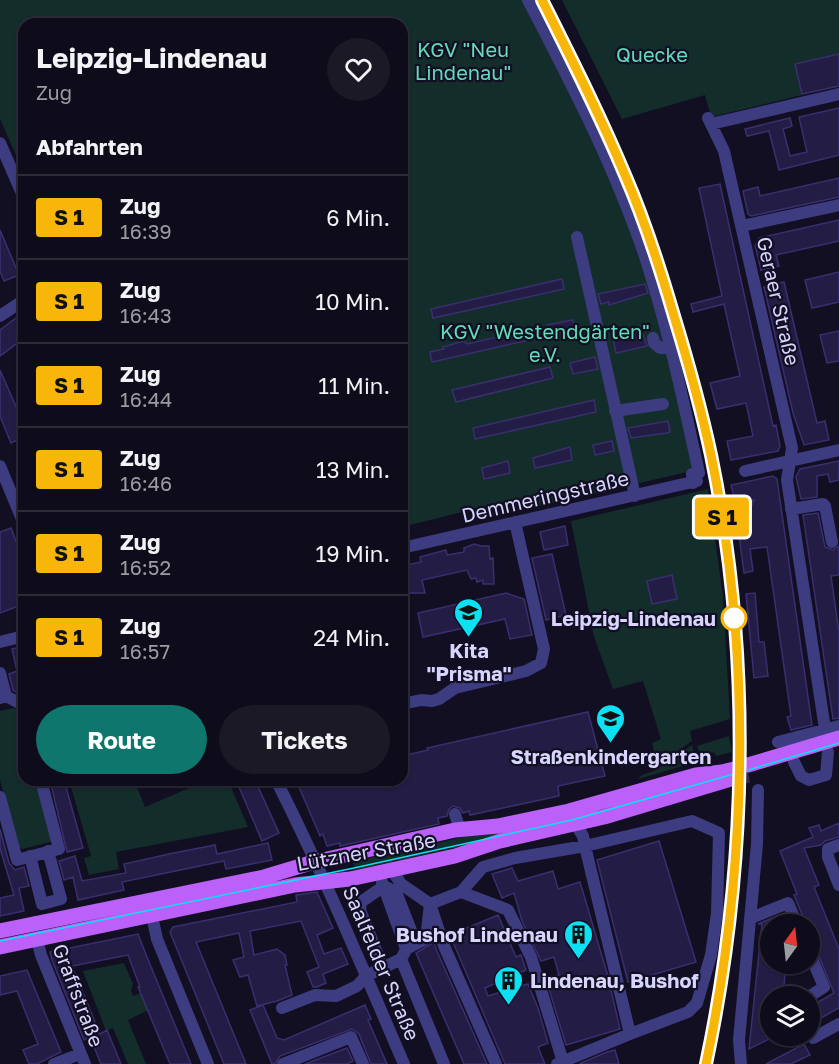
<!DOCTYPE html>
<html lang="de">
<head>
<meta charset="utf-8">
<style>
  :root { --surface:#0e0b1a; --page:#1c1927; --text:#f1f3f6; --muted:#9b9ba2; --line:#2e2b39; --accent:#0f766e }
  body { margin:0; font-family:"Golos Text",sans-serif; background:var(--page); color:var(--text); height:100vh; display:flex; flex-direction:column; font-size:22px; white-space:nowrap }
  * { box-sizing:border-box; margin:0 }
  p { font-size:20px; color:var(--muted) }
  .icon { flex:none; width:33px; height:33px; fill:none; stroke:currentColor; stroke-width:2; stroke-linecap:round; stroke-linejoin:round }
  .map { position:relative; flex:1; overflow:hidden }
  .panel { position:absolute; left:18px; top:18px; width:390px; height:768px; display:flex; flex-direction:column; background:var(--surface); border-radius:18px; box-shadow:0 2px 4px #0004,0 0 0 2px var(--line) }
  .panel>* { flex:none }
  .badge { padding:0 12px; border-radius:4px; font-size:21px; line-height:39px }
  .needle { width:39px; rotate:15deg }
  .buttons { position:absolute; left:760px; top:914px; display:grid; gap:12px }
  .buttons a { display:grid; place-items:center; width:60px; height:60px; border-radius:50%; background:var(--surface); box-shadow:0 2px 4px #0004,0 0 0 2px var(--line); font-size:30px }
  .map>.badge { position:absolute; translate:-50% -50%; box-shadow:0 0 0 3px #fff }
  h2 { padding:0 18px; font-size:22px; line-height:54px }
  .round { display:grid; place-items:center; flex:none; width:63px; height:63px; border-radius:32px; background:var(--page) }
  .headline { display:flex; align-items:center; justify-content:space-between; height:102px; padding:0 18px }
  h1 { font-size:28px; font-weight:700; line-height:45px }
  .action { display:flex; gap:12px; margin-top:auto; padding:12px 18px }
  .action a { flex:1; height:69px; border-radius:36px; background:var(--accent); color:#fff; font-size:24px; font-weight:700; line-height:69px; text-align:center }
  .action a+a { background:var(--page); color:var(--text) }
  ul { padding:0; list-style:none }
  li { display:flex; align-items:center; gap:18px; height:84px; padding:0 18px; border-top:2px solid var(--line) }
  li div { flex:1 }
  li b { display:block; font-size:22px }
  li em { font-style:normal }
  li .badge { min-width:66px; font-weight:700; text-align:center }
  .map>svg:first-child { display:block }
  .green { fill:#132d2b }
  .building { fill:#231c44; stroke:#3a2f6e; stroke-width:1.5 }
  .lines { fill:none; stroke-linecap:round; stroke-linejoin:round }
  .major-tunnel { stroke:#302d44; stroke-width:15; stroke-dasharray:15 8; stroke-linecap:butt }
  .minor { stroke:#3d3c80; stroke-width:12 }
  .major { stroke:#bb60f8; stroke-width:15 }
  .tram { stroke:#0be1f2; stroke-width:1.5 }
  .rail { stroke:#0be1f2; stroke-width:3; stroke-dasharray:9 8; stroke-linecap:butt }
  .line-casing { stroke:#fff; stroke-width:14 }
  .line { stroke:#f8b608; stroke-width:9 }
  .stop-dot { fill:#fff; stroke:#f8b608; stroke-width:3 }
  .labels { text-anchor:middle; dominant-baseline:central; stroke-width:4.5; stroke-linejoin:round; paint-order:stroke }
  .park-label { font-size:20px; fill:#63dab9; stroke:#120f23 }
  .street-label { font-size:20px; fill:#d7d4fd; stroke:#120f23 }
  .stop-label { font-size:20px; font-weight:bold; fill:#d7d4fd; stroke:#120f23; text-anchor:end }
  .poi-label { font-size:20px; font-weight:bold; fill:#d7d4fd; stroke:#120f23 }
</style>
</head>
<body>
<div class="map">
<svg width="839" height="1064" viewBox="0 0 839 1064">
  <rect width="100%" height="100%" fill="#120f23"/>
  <path class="green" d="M0,0H522L572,98L621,205L666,338L664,352L671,357L696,464L692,471L491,517L486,506L402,527V24H24L23,171L0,119Z
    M562,0H839V54L795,64L802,95L711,117L705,95L622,119Z
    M708,489L723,596L730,719L690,731L692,741L658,765L652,743L661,739L643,681L613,689L594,637L571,521Z
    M14,708L19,711L24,731V780H37L53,837L50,842L22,849L18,846L0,780V711Z
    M729,736L732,752L716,756L714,752L706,755V759L702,761L697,746Z
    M692,745L697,762L638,779L642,775L654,771Z
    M69,780H134L145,807L208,780H228L248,827L116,852L119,869L89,875L84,858L91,856Z
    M668,786L604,814L355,870L353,862L569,813Z
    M124,963L133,984L131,990L133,996L141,993L148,1010L128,1020L146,1064H128L113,1028L106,1031L83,971Z"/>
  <path class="building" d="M839,54V86L802,94L795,64Z
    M839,108V155L779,170L769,131L747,136L745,129L790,118L792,126L783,129L790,156L807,152L799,117Z
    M839,178V197L751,216L748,214L743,191L758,187L760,196Z
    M720,184L773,426L776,425L780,446L778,451L731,460L727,441L753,436L746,403L717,409L710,383L740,376L724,304L693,312L691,304L722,296L699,188Z
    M839,220V241L776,255L779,266L761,270L755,245L759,238Z
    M0,230L19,275L4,281L0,271Z
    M839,272V302L812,308L805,280Z
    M562,279L564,289L433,318L431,309Z
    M784,282L817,423L825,421L829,440L804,445L793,413L764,287Z
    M645,284L648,293L609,305V302L601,304L598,294Z
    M24,312V338L0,356V330Z
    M573,320L575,330L550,335L547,325Z
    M640,326L647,346L616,353L612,332Z
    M527,330L529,340L432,362L430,352L444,349L443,347L464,341L467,344Z
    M839,331V361L827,363L820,335Z
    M595,357L598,369L573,374L570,363Z
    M550,367L553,378L456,402L452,390Z
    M0,370L24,425V437L11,443L0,416Z
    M594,400L596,412L475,439L473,428Z
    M668,421L670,432L667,433L631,438L628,428Z
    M612,441L614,451L595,455L593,445Z
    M570,447L572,460L535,468L533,458Z
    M508,461L510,473L484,479L482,468Z
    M839,461V480L830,482L828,474L817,476V497L801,499L796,477L800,469Z
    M773,476L777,479L812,725L791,730L787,717L791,716L767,547L750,549L753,571L744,573L738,527L744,526L754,500L736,504L731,485Z
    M818,513L825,547L833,550L839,546V575L831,576L839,632V718L833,719L803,515Z
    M565,526L568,545L544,550L540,532Z
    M11,528L24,562V604L0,613V532Z
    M474,544L481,546H489L490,559L493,558L494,584H483V580L477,582L476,578L471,579L467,570L422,580L425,593H402V566L421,562L420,557L446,550L447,555L464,552V548Z
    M552,554L566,615L546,620L532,558Z
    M672,575L677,599L652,604L647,581Z
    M506,593L524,599L532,635L510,639L505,619L423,637L418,613Z
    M755,593L759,642H764L768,676L754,678L746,594Z
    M24,646V689L16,692L13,690L9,674L17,671L12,649Z
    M588,712L605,776L558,786L559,796L470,815L469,811L463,813L460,808L453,806L449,809L447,816L438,818L439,824L340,846V843L327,846L323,834L320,836L296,780H402V756L428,750L427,748Z
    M50,780H64L83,848L67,852Z
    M236,780H255L279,833L262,841Z
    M839,823V837L825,841L821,845L804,848L819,885L814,887L839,949V1008L810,1024V1007L834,993L810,934V924H806L794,895L797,894L780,851L813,837L809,828L819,825L821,831Z
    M0,829L9,863L15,870L24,867L29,886L19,888L24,911L0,916V898L14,895L0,848Z
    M659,841L696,962L628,982L597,860Z
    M268,843L272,860L226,869L224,861L122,882L124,890L78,900L73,877L64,880L59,861L75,856L82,881L126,873L124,864L169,854L215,845L217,854Z
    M512,868L518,881L553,871L558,889L580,882L607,973L620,1029L566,1045L546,979L559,975L554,957L541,961L522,921L514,893L502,898L492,874Z
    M317,892L333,928L317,935L324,954L341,948L348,964L323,974L326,983L317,987H313L307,972L319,967L301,921L250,931L254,955L277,949L285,955L287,965H285L292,995L277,1001L257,1006L248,975L240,977L233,960L244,957L239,933L196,942L246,1064H224L170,932L173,927L297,902L296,895Z
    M498,915L516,957L521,955L526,970L485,988L488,996L528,984L538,1008L548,1043L538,1047L545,1064H505L450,935Z
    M777,916L782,924H771V963H786L783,996H771V1038L749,1049L762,924H758Z
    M138,934L147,957L191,1064H170L138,987H140L128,955L72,966L100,1034L107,1030L121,1064H101L90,1037L84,1040L52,960L50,952Z
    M434,942L436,949L487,1064H464L416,953Z
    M27,970L61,1052L37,1064H29L23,1050L38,1044L17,991L0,995V976Z
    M263,1005L277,1038L284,1040L365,1005L371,1019L368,1020L387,1064H371L359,1034L352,1029L280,1056L275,1064H272L250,1010Z
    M804,1044L810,1055L791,1064H766Z
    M347,1048L353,1061L347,1064H305Z
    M615,1050L619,1064H579L607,1052Z"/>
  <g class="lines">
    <path class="major-tunnel" d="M734,778L749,775"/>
    <path class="minor" d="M528,0C571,83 615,167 645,257C668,327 683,400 699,473L692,474L693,483
      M708,118L724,151L792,448L787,480L825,729
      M711,124L839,94
      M0,143L24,198
      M742,226L839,205
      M577,237L635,496
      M0,316L24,300
      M653,338L654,343L660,348L671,347
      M615,411L663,404
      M0,466L24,524
      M745,471L839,450
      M791,509L823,504L825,506L832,542
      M402,548L697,481
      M0,642L24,636
      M0,673L6,696
      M0,698L6,696L21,704L24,715
      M402,704L421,700L432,701L439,699L455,688L526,671L541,663L544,649L515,522
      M778,742L839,726
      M794,762L801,776L809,780L826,775L828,752
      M276,780C323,873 363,969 404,1064
      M0,797L17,860L59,849L41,780
      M455,814L460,830
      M571,817L583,836L585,846L692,821L719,833L717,913L711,955L697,1003L688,1012L630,1034
      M839,845L828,849V857L839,885
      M30,856L42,904L61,899L48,851
      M392,870L401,884L430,904L444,946L496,1064
      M382,882L406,949
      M461,892L483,867L515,858L585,846L630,1034L557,1064
      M152,916L157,939L208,1064
      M751,918L788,903L797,924
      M37,939L41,955L85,1064
      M406,949L426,939L430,904L461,892L508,910L531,957L563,1062
      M401,959L444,1064
      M380,969L378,955L360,910L361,902L384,886
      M810,996L824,987L810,954
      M282,1008L315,995L336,996L357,986L366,976L401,959L412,939V933L396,892L384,886
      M813,1038L839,1024
      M54,1064L80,1054
      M283,1064L351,1037L363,1064
      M741,1064L739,1040L757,844L758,790"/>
    <path class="major" d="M748,765L839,738
      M0,931L264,877L314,862L455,830L498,826L569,811L696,775L722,772L734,769
      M0,947L295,885L350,879L455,856L500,841L604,817L734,778"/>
    <path class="tram" d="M748,770L839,743
      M0,941L354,868L572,820L734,774"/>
    <path class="rail" d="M542,0C571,58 600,115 625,175C645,221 660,268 674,316C688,362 701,408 711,455C751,655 748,864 706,1064"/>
  </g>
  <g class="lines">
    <defs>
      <path id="line" d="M542,0C571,58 600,115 625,175C645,221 660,268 674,316C688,362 701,408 711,455C752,654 748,865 706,1064"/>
    </defs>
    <use href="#line" class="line-casing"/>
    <use href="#line" class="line"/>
  </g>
  <defs>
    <symbol id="school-pin" viewBox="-11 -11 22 30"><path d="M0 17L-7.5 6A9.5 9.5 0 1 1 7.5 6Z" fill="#0be1f2" stroke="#120f23"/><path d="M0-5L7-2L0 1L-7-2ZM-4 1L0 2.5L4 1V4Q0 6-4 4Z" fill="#111"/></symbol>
    <symbol id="building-pin" viewBox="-11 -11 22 30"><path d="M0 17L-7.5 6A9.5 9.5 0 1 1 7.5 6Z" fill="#0be1f2" stroke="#120f23"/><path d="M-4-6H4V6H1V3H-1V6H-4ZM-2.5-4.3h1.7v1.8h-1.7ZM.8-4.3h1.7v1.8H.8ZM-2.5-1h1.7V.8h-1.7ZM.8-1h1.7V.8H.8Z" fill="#111"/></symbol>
  </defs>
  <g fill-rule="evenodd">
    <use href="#school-pin" x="452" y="596" width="33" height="45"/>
    <use href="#school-pin" x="594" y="702" width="33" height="45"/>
    <use href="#building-pin" x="562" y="918" width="33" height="45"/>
    <use href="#building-pin" x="492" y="964" width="33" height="45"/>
  </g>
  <circle class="stop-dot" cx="734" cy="618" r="12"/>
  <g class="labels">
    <g class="park-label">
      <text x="463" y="49">KGV "Neu<tspan x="463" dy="23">Lindenau"</tspan></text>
      <text x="652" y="54">Quecke</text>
      <text x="545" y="331">KGV "Westendgärten"<tspan x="545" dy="23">e.V.</tspan></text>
    </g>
    <g class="street-label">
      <text transform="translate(779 301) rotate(77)">Geraer Straße</text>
      <text transform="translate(545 496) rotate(-13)">Demmeringstraße</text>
      <text transform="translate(366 851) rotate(-10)">Lützner Straße</text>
      <text transform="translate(382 963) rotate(67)">Saalfelder Straße</text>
      <text transform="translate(79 995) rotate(69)">Graffstraße</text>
    </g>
    <g class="stop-label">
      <text x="716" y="618">Leipzig-Lindenau</text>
    </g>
    <g class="poi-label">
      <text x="469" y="650">Kita<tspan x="469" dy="23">"Prisma"</tspan></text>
      <text x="611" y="756">Straßenkindergarten</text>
      <text x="558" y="934" text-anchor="end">Bushof Lindenau</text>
      <text x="530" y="980" text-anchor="start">Lindenau, Bushof</text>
    </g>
  </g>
</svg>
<div class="buttons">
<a><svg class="needle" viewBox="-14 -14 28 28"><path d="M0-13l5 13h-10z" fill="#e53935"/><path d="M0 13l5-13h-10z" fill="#9b9ba2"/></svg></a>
<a><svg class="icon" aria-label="layers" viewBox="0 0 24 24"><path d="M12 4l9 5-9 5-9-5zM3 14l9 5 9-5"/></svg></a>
</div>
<b class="badge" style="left:722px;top:517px;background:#f8b608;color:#111">S 1</b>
<section class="panel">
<div class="headline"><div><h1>Leipzig-Lindenau</h1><p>Zug</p></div><a class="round"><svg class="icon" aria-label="heart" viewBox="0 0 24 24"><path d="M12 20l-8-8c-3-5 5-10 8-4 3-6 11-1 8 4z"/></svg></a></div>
<h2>Abfahrten</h2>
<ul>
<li><span class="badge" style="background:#f8b608;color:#111">S 1</span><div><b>Zug</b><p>16:39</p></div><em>6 Min.</em></li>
<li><span class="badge" style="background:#f8b608;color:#111">S 1</span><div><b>Zug</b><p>16:43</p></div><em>10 Min.</em></li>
<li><span class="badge" style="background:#f8b608;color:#111">S 1</span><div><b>Zug</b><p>16:44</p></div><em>11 Min.</em></li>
<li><span class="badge" style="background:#f8b608;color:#111">S 1</span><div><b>Zug</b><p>16:46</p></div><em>13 Min.</em></li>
<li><span class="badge" style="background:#f8b608;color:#111">S 1</span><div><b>Zug</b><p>16:52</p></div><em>19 Min.</em></li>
<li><span class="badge" style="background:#f8b608;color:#111">S 1</span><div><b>Zug</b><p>16:57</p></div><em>24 Min.</em></li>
</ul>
<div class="action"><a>Route</a><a>Tickets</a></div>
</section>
</div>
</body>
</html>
